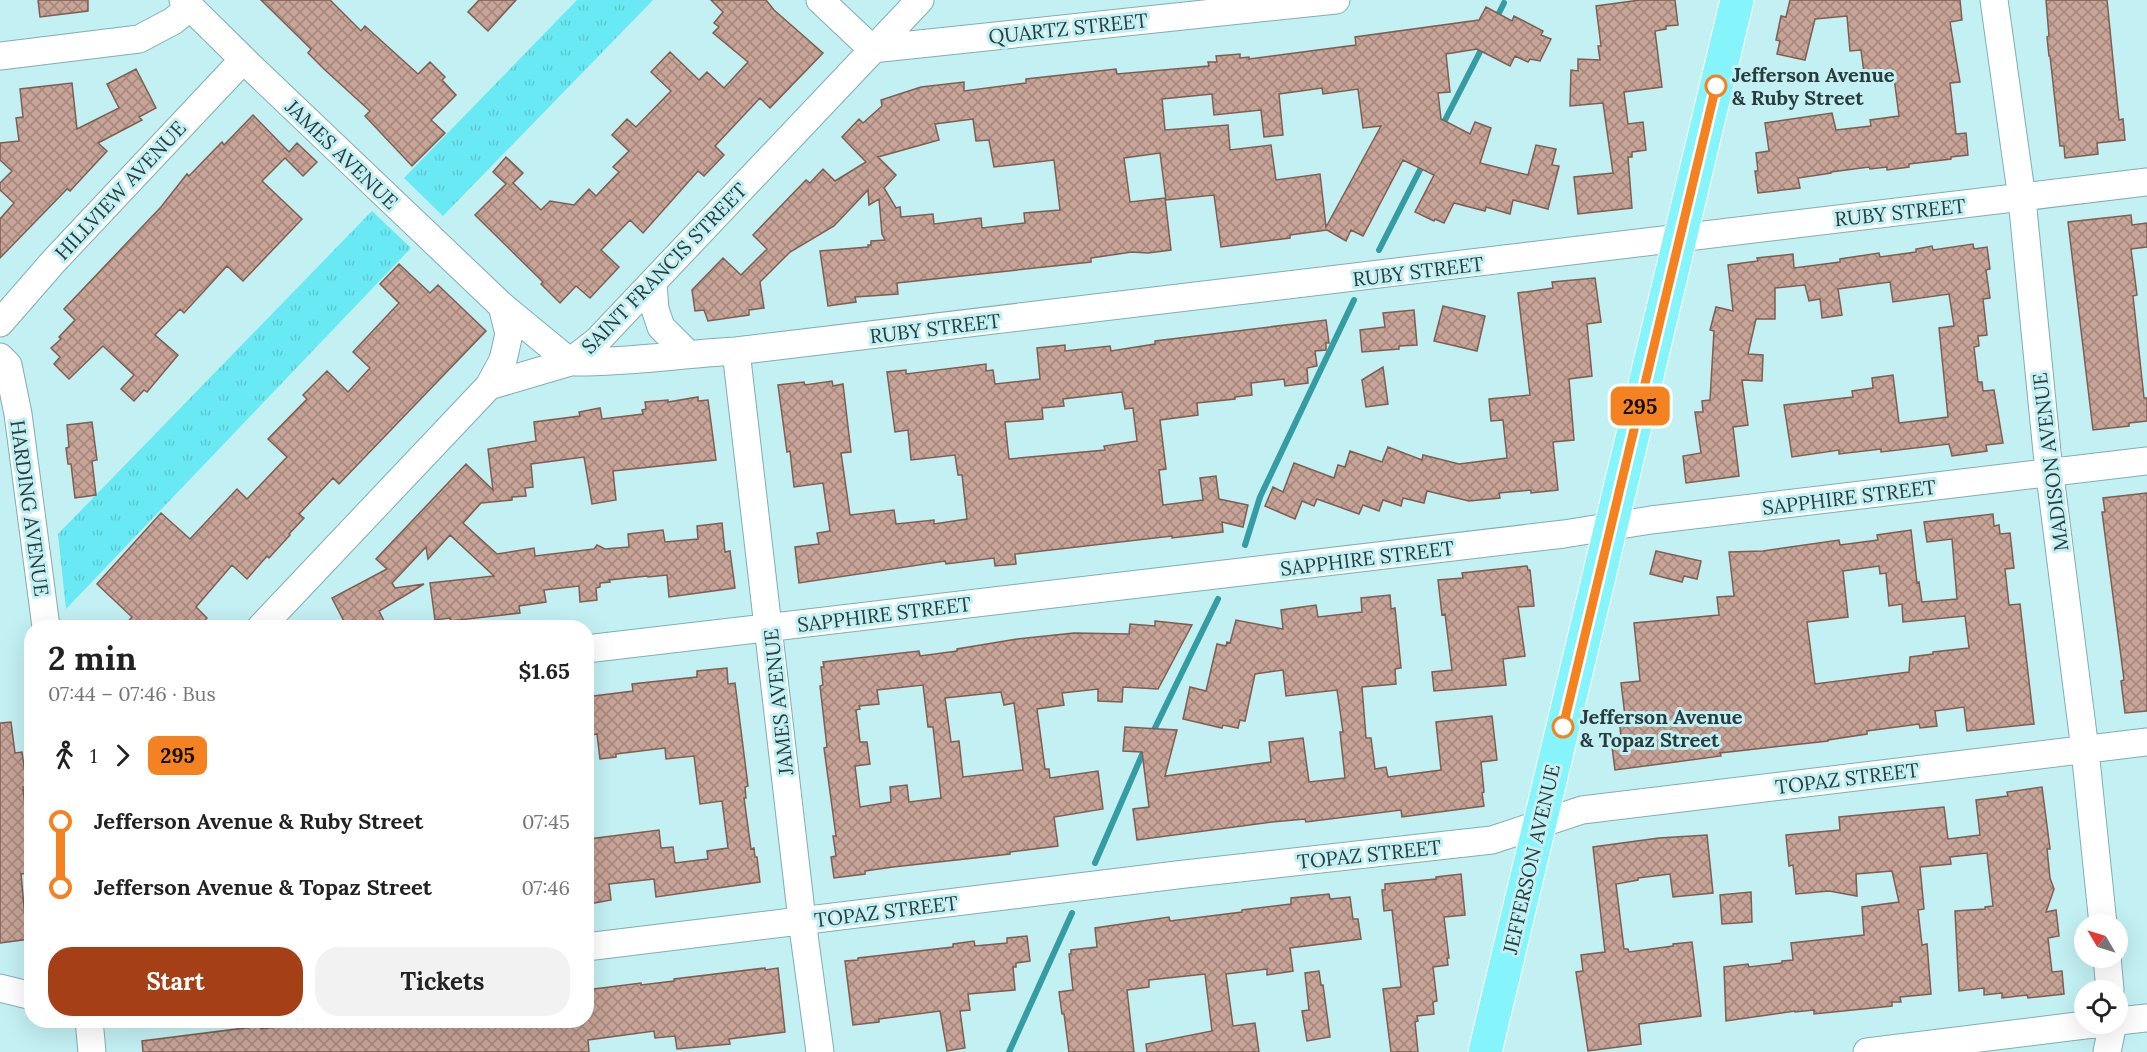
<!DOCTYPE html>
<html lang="en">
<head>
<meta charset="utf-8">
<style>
  :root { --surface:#fff; --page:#f2f2f2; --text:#222; --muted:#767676; --accent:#a54016 }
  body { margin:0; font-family:Lora,serif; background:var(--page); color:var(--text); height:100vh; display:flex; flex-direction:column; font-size:22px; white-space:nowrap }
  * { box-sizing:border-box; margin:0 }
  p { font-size:20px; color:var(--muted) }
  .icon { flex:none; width:33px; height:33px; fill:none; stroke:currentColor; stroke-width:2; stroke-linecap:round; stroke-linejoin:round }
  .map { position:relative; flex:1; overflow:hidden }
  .details { position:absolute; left:24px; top:620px; width:570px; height:408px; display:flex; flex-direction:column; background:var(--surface); border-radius:24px; box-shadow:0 6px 24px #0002 }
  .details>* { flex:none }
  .badge { padding:0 12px; border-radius:9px; font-size:21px; line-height:39px }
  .needle { width:39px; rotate:308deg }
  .controls { position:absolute; left:2074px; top:914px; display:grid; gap:12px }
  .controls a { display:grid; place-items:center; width:54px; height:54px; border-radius:50%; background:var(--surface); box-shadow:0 6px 24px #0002; font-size:30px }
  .map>.badge { position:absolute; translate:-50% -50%; box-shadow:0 0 0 3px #fff }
  .legs { display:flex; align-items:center; gap:9px; height:66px; padding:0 24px; font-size:20px }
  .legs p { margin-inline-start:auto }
  .summary { display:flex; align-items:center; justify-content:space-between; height:102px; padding:0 24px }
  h1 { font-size:33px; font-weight:800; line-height:45px }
  .action { display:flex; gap:12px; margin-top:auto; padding:12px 24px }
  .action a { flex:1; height:69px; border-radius:24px; background:var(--accent); color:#fff; font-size:24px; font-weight:800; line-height:69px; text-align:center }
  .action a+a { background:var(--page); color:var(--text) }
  ul { padding:0 24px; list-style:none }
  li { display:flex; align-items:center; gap:21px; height:66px; font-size:22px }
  li i { display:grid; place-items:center; width:9px; height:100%; margin:0 8px; background:currentColor }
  li i::after { content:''; width:15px; height:15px; margin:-8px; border:4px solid; border-radius:50%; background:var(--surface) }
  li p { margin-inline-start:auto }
  li:first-child i { background:linear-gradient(#0000 50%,currentColor 0) }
  li:last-child i { background:linear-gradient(currentColor 50%,#0000 0) }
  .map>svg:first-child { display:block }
  .grass { fill:url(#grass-tufts) }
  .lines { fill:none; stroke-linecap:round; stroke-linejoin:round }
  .stream { stroke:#359ca4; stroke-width:6 }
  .building { fill:url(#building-cross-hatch); stroke:#7e5e52; stroke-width:1.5; fill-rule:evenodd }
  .minor-casing { stroke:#82adb1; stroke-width:29 }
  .major-casing { stroke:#fff; stroke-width:35 }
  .minor { stroke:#fff; stroke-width:27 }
  .major { stroke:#85f4fb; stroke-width:33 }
  .line-1-casing { stroke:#fff; stroke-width:14 }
  .line-1 { stroke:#f58220; stroke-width:9 }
  .stop-1-dot { fill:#fff; stroke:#f58220; stroke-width:3 }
  .labels { text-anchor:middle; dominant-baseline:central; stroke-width:6; stroke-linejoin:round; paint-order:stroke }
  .street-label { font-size:20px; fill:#293b3c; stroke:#c3f0f3 }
  .stop-label { font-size:20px; font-weight:bold; fill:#293b3c; stroke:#c3f0f3; text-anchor:start }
</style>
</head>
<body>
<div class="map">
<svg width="2147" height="1052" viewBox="0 0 2147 1052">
  <defs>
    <pattern id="grass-tufts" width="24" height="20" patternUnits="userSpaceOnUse" patternTransform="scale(1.5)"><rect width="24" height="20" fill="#69e9f3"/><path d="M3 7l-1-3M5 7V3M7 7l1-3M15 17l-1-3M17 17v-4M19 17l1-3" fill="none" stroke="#5bc9d1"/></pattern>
    <pattern id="building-cross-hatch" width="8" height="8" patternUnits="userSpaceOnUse" patternTransform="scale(1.5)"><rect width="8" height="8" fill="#c8a397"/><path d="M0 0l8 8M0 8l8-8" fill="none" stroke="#a2867c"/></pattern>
  </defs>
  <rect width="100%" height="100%" fill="#c3f0f3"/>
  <path class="grass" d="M577,0H653L443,216L404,178Z
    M372,211L411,248L66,609L58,534Z"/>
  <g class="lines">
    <path class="stream" d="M1496,19L1504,3
      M1442,126L1484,44
      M1379,250L1424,162
      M1245,545L1260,497L1354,300
      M1151,736L1218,599
      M1095,863L1145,748
      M1009,1052L1072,913"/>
  </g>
  <path class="building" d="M38,0H88V11L40,17Z
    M261,0H330L361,31L365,26L418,74L430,62L445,77L442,80L456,95L431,120L445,133L412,166L365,116L370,111L325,70L308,53L311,49Z
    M479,0H516L488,31L468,12Z
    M711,0H766L774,10L823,53L770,108L760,98L715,146L724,155L704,176L698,171L643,233L630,220L601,250L619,267L590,298L576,286L560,303L541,284L543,282L475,215L506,184L493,172L506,157L523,173L513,183L541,210L550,201L574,205L589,189L596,196L619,172L613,167L629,151L612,135L627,119L636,127L671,91L651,72L670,52L699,80L707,72L724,88L748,62L713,33L719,27L714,23L723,12Z
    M1640,0H1675L1678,25L1666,26V29L1655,31L1662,87L1624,92L1628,124L1643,122L1646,150L1632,152V157H1628L1632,208L1578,214L1574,177L1613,173L1603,103L1570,106L1571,70L1578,71V59L1600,60L1598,46H1601L1596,6Z
    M1790,0H1960L1962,20L1950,22L1960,82L1950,83L1956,134L1966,133L1968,155L1951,157V159L1909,164V167L1887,170V167L1870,169L1869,167L1831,172V173L1798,178L1800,188L1758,193L1755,171H1758L1756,153L1769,151L1765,123L1832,113L1836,130L1871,126L1870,120L1899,116L1893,70L1864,73L1861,50L1850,51L1847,16L1815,19L1805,60L1777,54L1780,41L1776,40L1781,16L1786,17Z
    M2046,0H2107L2119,120L2123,119L2125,140L2097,143L2098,154L2065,158L2064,146H2060L2050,56H2049L2047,37L2049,36Z
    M1486,7L1512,21L1514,16L1543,31L1541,35L1551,39L1540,61L1530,59L1528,62L1515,56L1510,66L1477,49L1446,54L1450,92L1438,93L1441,119L1470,134L1475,122L1491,128L1480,163L1528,175L1536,145L1556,149L1552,165L1559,166L1548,209L1513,200L1510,214L1486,207L1485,211L1454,203L1444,223L1435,219L1434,221L1415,212L1434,175L1403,160L1363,236L1351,230L1346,241L1327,230L1290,235V238L1221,247L1214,195L1166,200L1160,153L1124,158L1130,202L1165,198L1171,250L1148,253L1132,252L1091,258V262L897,283L898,294L855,297L856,302L828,306L820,251L868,247V245H871V241L885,240L882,234L879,199L869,205L868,190L834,226L790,252L760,282L764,308L749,310V315L708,321L704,310L695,311L692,290L723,258L741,275L767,249L753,235L806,180L810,183L823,169L835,181L866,162L842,137L859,119L863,123L882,106L881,100L921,87L964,82V91L1026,83V79L1116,69L1117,74L1209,66L1208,62H1217L1216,56L1240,54V58L1249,57V59L1356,45L1355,37L1479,20ZM1322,88L1323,94L1358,89L1363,128L1381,126L1326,227L1320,174L1276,180L1271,145L1230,150L1228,125L1165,130L1162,99L1212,94L1214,115L1261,110L1264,137L1283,135L1279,94ZM973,119L976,141L989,140L994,167L1054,160L1060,210L1024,213L1025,223L982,228L981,218L934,224L933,214L901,217L900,207L896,208L884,188L896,175L878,157L939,140L935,124Z
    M136,69L156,108L139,117L142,120L98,143L107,151L70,191L67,189L0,258V219L14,203L0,190V183L12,171L0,160V143L19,141L16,118L23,117L20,89L72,83L77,129L119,108L107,84Z
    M253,115L289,152L297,143L317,162L303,176L285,158L262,181L302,219L243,281L227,266L184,313L180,309L155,335L178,355L147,392L144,390L134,401L121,389L134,375L103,346L69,379L54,364L60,357L51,348L61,339L59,337L75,320L64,309L161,207L187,174L189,176L222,142L224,145Z
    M2131,215L2132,225L2147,223V247L2131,249L2137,295L2133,296L2144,398H2147V421L2129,423V426L2093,430L2068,222Z
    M1973,244L1974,249L1987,247L1990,269L1986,270L1990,298L1983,299L1987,335L1978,336L1979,346L1974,347L1978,382H1982L1983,391L1994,390L2003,443L1986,445L1987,451L1952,456L1949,444L1881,452V449L1839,454V450L1792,457L1784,405L1853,397L1852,391L1873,388L1872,378L1893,375L1899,423L1948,417L1939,328L1954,326L1949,294L1893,302L1890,282L1838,289L1842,315L1822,318L1820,299L1809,301L1805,285L1775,288V319H1756L1748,354L1763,355L1762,381L1742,380L1748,425L1733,427L1739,476L1686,483L1683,456L1701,453L1695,412H1703L1702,401L1710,400L1714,331L1710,330L1716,307L1733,311L1728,265L1758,261L1757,258L1793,254L1794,268L1840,262V259L1879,253L1880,257L1916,252V249L1932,246L1933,250Z
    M399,264L430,293L438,285L486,331L339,484L333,478L299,514L304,518L289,534L290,535L269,558L267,556L247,579L232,565L196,607L207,618L199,627H123L132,617L97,584L161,513L190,539L237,489L247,499L287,457L268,439L307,399L303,395L327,371L348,392L370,368L353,352L399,303L380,284Z
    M1595,278L1601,322L1587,324L1592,376L1569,379L1574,440L1553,442L1558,490L1531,493V490L1499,493L1500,498L1469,501L1427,491L1424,503L1403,498L1401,506L1383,500L1379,511L1363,505L1359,514L1317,499L1314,506L1302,501L1295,519L1265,506L1273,487L1283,492L1294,463L1334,478L1338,465L1345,467L1350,451L1382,462L1388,447L1422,460L1423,455L1459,464L1507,458L1503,420L1491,421L1489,399L1530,395L1518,293L1553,288L1552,282Z
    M1443,306L1485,316L1477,351L1434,341Z
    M1414,310L1417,345L1399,346V349L1362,352L1360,330L1385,327L1383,313Z
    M1326,320L1329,343H1326V350L1315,351L1317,366L1307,368L1308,383L1285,386L1284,379L1251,383L1252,395L1235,397V399L1197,403L1198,415L1160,420L1166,469L1159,470L1163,505L1203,500L1200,478L1216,476L1219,499L1248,505L1243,527L1222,522L1223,532L1172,538V536L1015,554L1016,564L995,566L994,558L946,564L945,561L799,583L795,547L819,544L817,533L830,531L823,483L794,487L790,451L787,452L778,385L804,382L805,385L832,381L833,386L843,384L851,452L841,453L850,515L894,510L896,524L934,520V524L967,519L962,475H958L955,455L911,460L908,430L895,432L887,372L906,370V374L986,364V371L993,370L995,384L1040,379L1037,348L1065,345V351L1110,346L1111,351L1155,344V341ZM1122,392L1125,409L1133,408L1137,441L1104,446L1105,450L1009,459L1005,422L1043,419L1042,408L1064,406L1063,399Z
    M1383,367L1388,404L1366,407L1362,380Z
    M698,397V401L708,400L716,460L613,471L616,500L592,504L584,457L531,464L533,487L525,488L526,496L512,497V500L481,503L463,523L497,554L534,548L535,556L594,549L597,545L605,549L629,547L628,534L663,530L665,542L698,539L697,526L722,523L725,552L730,551L735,588L669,597L667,575L648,577L647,576L609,580L610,582L600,583V587L596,588L597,600L580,602L579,586L544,590L546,602L519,606L520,613L450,621V618L435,620L430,583L494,576L450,535L428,559L426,547L392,583L395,588L424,584L379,611L387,627H347L332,598L387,569L376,559L466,464L493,490L488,449L536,441L534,422L580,416L579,412L600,408L602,419L643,414L642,410L646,409L645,402L668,400V402Z
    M92,422L97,460L92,461L96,495L75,498L71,464H68L66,448L69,447L67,425Z
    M2147,493V711L2125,713L2121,681L2124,680L2102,512H2105L2103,498Z
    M1993,514L1994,526L1999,525L2000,534L2010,533L2014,568L2005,569L2009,605L2020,604L2034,724L1967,731L1964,707L1935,711L1937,726L1920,728L1919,724L1867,731V734L1828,740V741L1720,753L1721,756L1615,770L1611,739L1621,738L1619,716H1625L1621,683L1640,681L1634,623L1719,615L1717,597L1734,596L1729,552L1763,551L1839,540L1840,545L1878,540L1877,535L1911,530L1917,583L1919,582L1922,602L1957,599L1952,539L1927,542L1924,522ZM1879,566L1880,574L1886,573L1889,606L1902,604L1903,622L1965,616L1969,648L1933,652V654L1910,657L1909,672L1815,684L1807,622L1848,617L1843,571Z
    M1656,551L1701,561L1697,579L1684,576L1682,582L1650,574Z
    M1527,566L1528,570H1530L1534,606L1518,607L1525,656L1503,659L1506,685L1434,691L1432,672L1452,670L1445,614L1442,615L1438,580L1463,578L1462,573Z
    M1390,595L1391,609L1395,608L1401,668L1395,669L1396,684L1362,687L1366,738H1371L1375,769L1386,767L1388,777L1441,770L1436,722L1492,716L1497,760L1481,762L1484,792L1482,793L1484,806L1402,817L1401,810L1306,822L1305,819L1272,822L1137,840L1133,809L1149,807L1142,752L1123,751L1125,727L1177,730L1165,776L1271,762L1269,742L1303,738L1309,782L1345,778L1340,732H1343L1337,690L1286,696L1283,670L1255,674L1245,721L1240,720L1238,728L1223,725L1222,728L1183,719L1190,687L1206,691L1217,644L1226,646L1227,642L1230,643L1236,620L1283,629L1281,610L1316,605L1318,617L1362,612L1361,598Z
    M1155,621L1192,625L1158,689L1123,687L1122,702L1098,701V689L1062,693L1064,705L1037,709L1045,769H1049L1050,778L1098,771L1103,809L1054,817L1058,846L1010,852V854L893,867L865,871V874L834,878L831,857L836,856L833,836H836L824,748L827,747L820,686L823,685L821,667H824L823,662L919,651L920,656L957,651V649L1017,639L1074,633L1129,634L1130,624L1155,626ZM923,685L928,727H933L941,798L909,802L907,785L890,787L891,802L860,807L855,766L870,764L867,742H860L856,710L860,709L859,706L879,704L877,690ZM1001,692L1004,705L1014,703L1023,770L963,777L959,741L951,742L945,698Z
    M727,668L728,684L735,683L748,786L745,787L746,798H744L751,849L754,848L755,857H757L760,882L656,897L654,879L609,884L611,900L589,904L586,858L592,857L589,839L659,830L661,848L673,847L675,863L708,859L707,851L728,848L722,801L700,804L694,756L666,759L665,748L616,754V757L600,759L597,734L586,736V697L633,691L632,684L697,677V671Z
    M11,722L15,753L22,752L27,787H23L30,858L27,859L29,873L21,874L25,917L27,916L30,939L0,943V723Z
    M2042,787L2050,849H2047L2050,878L2054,889L2046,912L2056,910L2059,936L2048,938L2052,972L2062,971L2064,994L2028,998L2027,995L2002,998V993L1984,995V988L1959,991L1955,911L1985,909V907L1993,906L1987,853L1950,857L1951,864L1920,867L1924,909L1918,910L1922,945L1927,944L1931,994L1900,997L1901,1002H1892V1006L1814,1014V1010L1795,1012V1011L1726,1021L1724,967L1748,964L1749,967L1782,963V961L1793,960L1791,943L1864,935L1862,907L1899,902L1892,871L1856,874L1857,896L1829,891L1796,894L1793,865L1789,866L1786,835L1840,830L1839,817L1944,807L1948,839L1980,835L1976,800L2008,796L2007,792Z
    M1707,835L1713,893L1673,897L1670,874L1638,878V880L1616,884L1624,949H1628L1629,952L1673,946V944L1692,942L1701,1016L1639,1024L1641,1044L1588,1051L1576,972L1583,971L1581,955L1605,952L1593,847L1659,838Z
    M1461,874L1465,915L1444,917L1449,958H1447L1448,965L1433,967L1437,1001L1433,1002L1434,1014L1417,1016L1418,1021L1415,1022L1418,1052H1391L1383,989L1401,987L1392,910L1384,911L1382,890H1385V884L1436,879V877Z
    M1751,892L1752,922L1722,924L1720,895Z
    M1329,894L1330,899L1350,897L1353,919H1358L1361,939L1290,948L1293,971L1267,975V969L1226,974L1233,1026L1255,1023L1259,1052H1147L1146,1044L1212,1031L1205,974L1149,980V987L1127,990L1134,1052H1069L1064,1014H1062L1059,992L1073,990L1069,954H1071V950L1097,947L1095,928L1169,917L1170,921L1242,912V910L1291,904V898Z
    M1027,936L1030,961L1016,963V967H1013L1015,990L968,994L970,1010L960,1011L965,1048L947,1051L940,1011L879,1019V1022L853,1025L845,961L858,960V958L953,947V944L974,941L975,946L1007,943V938Z
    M765,968V970L778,968L785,1032L729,1039L730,1044L677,1049L675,1036L655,1038L654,1031L588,1040L589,1052H143L142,1041L261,1026V1029L303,1024V1022L323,1020L324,1024L359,1020H433L434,1025L476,1020H586V990L641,983V985L674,981V979Z
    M1319,971L1321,985H1323L1330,1037L1307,1041L1302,1011L1309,1010L1305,973Z"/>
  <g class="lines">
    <defs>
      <path id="minor" d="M183,0L249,65L502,306L570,362
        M820,0L872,49L1336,0
        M1994,0L2022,199L2047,452L2085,750L2103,924
        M0,56L139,39L173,21L190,7
        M653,284L655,309L661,327L688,354
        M0,323L54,261L243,60
        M736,351L802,920L820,1052
        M0,357L8,365L18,414L46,627
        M570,362C626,363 681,354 736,351L2147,182
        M489,386L503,360L509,334L502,306
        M261,627L489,386L570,362L597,341L920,0
        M586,649L1564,534L1651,520L2147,461
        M586,947L1185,874L1492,840L1582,810L2147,742
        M2107,957L2110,990
        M0,988L32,996
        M89,1020L92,1052
        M2118,1021L2147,1018
        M1867,1052L2101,1023
        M2107,1052L2113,1023"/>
      <path id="major" d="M1485,1052L1737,0"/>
    </defs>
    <use href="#minor" class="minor-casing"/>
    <use href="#major" class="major-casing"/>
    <use href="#minor" class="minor"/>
    <use href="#major" class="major"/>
  </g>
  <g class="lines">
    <defs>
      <path id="line-1" d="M1563,727L1716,86"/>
    </defs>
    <use href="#line-1" class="line-1-casing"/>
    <use href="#line-1" class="line-1"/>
  </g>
  <g class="stop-1-dot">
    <circle cx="1716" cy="86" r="10"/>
    <circle cx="1563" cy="727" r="10"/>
  </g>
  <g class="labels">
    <g class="street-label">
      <text transform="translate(1068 28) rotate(-6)">QUARTZ STREET</text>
      <text transform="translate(342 154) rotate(44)">JAMES AVENUE</text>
      <text transform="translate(120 190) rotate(-47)">HILLVIEW AVENUE</text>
      <text transform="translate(1900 212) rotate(-6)">RUBY STREET</text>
      <text transform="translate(664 268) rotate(-46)">SAINT FRANCIS STREET</text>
      <text transform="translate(1418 271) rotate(-7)">RUBY STREET</text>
      <text transform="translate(935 328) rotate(-7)">RUBY STREET</text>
      <text transform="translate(2050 462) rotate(-97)">MADISON AVENUE</text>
      <text transform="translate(1849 497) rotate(-7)">SAPPHIRE STREET</text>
      <text transform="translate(30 508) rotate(82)">HARDING AVENUE</text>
      <text transform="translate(1367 558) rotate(-7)">SAPPHIRE STREET</text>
      <text transform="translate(884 614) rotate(-7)">SAPPHIRE STREET</text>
      <text transform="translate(778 702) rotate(-96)">JAMES AVENUE</text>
      <text transform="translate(1847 778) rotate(-7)">TOPAZ STREET</text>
      <text transform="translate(1369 854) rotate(-6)">TOPAZ STREET</text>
      <text transform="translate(1531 859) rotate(-77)">JEFFERSON AVENUE</text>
      <text transform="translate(886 911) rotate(-7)">TOPAZ STREET</text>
    </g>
    <g class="stop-label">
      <text x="1732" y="74">Jefferson Avenue<tspan x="1732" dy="23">&amp; Ruby Street</tspan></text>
      <text x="1580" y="716">Jefferson Avenue<tspan x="1580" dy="23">&amp; Topaz Street</tspan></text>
    </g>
  </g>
</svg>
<div class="controls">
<a><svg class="needle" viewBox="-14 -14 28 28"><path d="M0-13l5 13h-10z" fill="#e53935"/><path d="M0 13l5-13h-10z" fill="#767676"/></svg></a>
<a><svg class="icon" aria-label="locate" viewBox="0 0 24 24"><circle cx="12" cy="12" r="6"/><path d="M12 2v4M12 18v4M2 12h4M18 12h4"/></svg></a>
</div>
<b class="badge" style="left:1640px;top:406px;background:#f58220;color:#111">295</b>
<section class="details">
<div class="summary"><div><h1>2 min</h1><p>07:44 – 07:46 · Bus</p></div><b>$1.65</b></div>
<div class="legs"><svg class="icon" aria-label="walk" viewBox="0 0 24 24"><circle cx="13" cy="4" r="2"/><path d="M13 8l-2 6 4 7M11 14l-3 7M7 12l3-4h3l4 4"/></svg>1<svg class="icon" aria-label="forward" viewBox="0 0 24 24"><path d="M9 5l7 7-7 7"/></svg><b class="badge" style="background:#f58220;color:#111">295</b></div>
<ul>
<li><i style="color:#f58220"></i><b>Jefferson Avenue &amp; Ruby Street</b><p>07:45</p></li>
<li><i style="color:#f58220"></i><b>Jefferson Avenue &amp; Topaz Street</b><p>07:46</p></li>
</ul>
<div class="action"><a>Start</a><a>Tickets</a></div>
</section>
</div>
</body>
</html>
